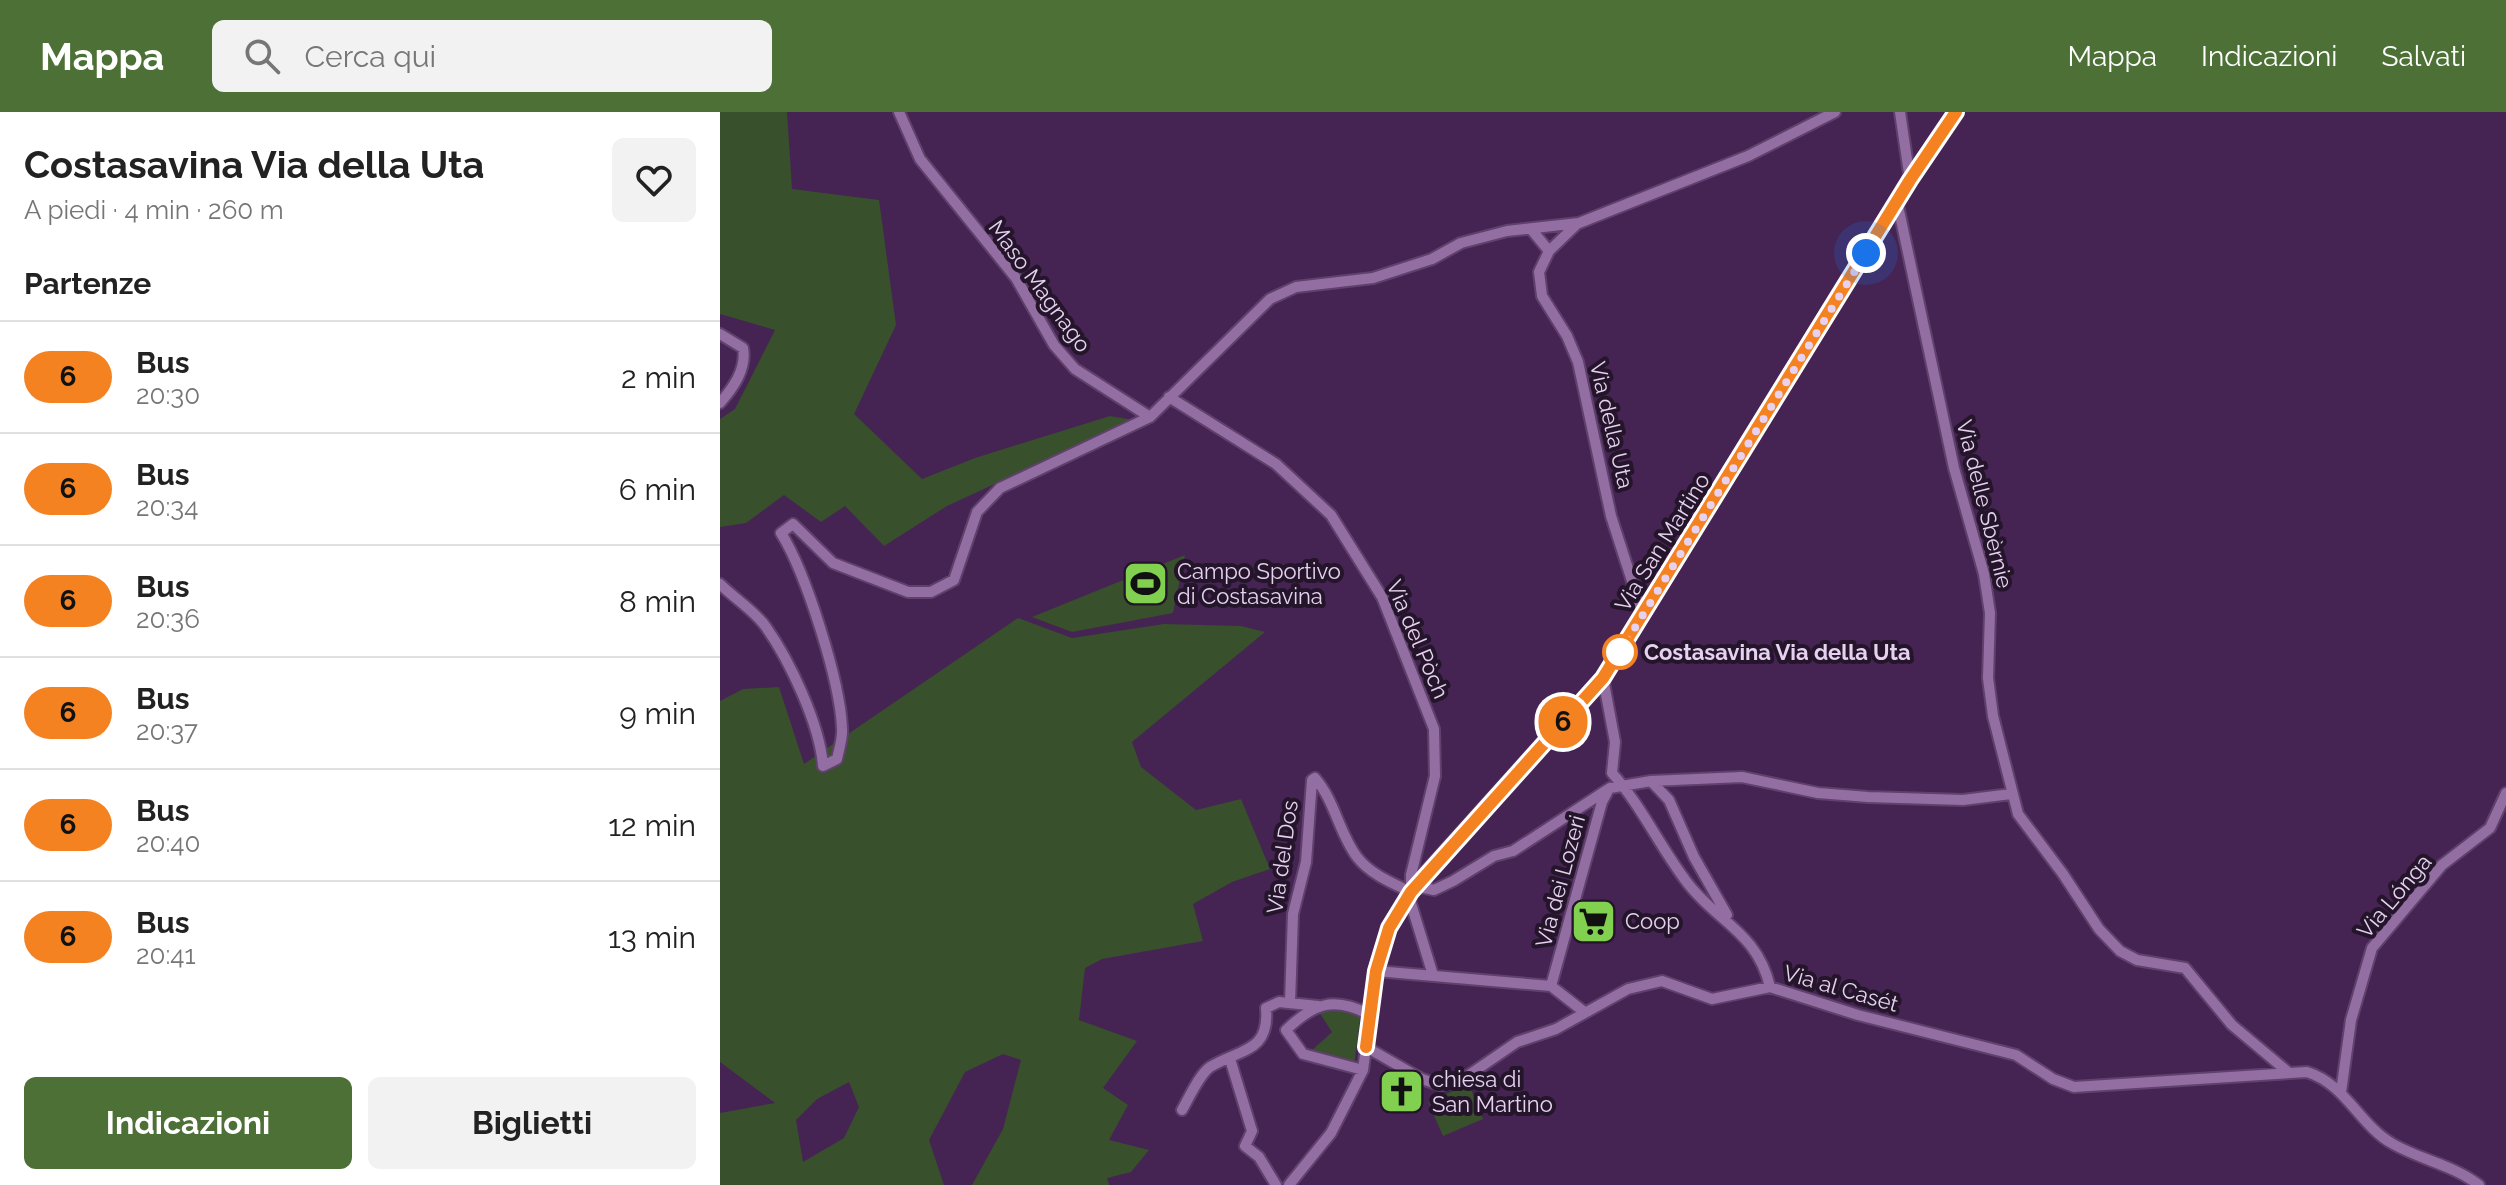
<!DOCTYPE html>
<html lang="it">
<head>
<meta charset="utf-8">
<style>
  :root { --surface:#fff; --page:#f2f2f2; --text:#222; --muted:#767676; --line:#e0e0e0; --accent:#4d7036 }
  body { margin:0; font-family:Raleway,sans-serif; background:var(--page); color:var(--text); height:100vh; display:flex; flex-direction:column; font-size:30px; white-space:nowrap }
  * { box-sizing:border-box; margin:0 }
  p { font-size:26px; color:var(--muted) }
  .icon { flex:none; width:44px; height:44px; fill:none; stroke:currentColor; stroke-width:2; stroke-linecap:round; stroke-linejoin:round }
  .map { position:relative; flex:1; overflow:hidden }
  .drawer { display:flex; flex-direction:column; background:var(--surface); width:720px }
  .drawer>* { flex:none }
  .badge { padding:0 16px; border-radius:26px; font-size:28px; line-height:52px }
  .you { position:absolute; width:40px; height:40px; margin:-20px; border:6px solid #fff; border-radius:50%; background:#1a73e8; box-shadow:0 0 0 12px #1a73e833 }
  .map>.badge { position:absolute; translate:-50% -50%; box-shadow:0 0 0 4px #fff }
  h2 { padding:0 24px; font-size:30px; line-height:72px }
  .round { display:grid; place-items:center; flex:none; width:84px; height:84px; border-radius:12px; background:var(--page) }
  .head { display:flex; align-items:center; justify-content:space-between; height:136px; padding:0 24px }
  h1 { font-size:38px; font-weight:700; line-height:60px }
  .cta { display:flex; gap:16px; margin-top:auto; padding:16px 24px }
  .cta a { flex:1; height:92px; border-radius:12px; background:var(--accent); color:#fff; font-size:32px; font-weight:700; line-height:92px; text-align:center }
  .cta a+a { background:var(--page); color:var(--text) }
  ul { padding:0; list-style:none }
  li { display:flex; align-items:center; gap:24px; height:112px; padding:0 24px; border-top:2px solid var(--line) }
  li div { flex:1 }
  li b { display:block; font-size:30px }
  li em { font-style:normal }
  li .badge { min-width:88px; font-weight:700; text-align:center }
  header { display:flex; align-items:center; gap:48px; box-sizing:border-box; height:112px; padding:0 40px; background:var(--accent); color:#fff }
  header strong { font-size:38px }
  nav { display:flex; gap:44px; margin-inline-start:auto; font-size:28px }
  .search { width:560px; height:72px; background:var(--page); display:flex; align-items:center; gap:20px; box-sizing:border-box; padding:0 28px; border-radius:12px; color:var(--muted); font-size:30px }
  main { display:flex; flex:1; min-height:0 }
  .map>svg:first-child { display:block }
  .green { fill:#38502b; fill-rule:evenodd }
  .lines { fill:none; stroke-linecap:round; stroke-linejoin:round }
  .street-casing { stroke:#5f416c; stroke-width:14 }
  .secondary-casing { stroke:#5f416c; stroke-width:18 }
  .street { stroke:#936ea3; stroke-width:10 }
  .secondary { stroke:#9b7072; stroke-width:14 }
  .line-casing { stroke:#fff; stroke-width:18 }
  .line { stroke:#f58220; stroke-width:12 }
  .walk { stroke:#e6d2f0; stroke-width:8; stroke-dasharray:0 14.4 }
  .stop-dot { fill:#fff; stroke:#f58220; stroke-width:4 }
  .labels { text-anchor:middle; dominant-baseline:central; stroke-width:8; stroke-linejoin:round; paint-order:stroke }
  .street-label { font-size:22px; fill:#e6d2f0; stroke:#24152a }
  .poi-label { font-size:22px; fill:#e6d2f0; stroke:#24152a; text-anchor:start }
  .stop-label { font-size:22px; font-weight:bold; fill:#e6d2f0; stroke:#24152a; text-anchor:start }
</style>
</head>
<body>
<header>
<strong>Mappa</strong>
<div class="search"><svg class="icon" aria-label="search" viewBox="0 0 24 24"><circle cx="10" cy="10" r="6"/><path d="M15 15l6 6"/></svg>Cerca qui</div>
<nav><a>Mappa</a><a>Indicazioni</a><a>Salvati</a></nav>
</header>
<main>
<section class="drawer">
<div class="head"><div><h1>Costasavina Via della Uta</h1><p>A piedi · 4 min · 260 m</p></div><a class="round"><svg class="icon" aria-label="heart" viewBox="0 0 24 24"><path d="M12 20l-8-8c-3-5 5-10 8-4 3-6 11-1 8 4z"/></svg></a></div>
<h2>Partenze</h2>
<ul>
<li><span class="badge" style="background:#f58220;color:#111">6</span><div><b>Bus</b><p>20:30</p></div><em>2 min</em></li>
<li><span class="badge" style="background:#f58220;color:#111">6</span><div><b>Bus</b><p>20:34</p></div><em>6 min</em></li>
<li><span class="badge" style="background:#f58220;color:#111">6</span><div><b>Bus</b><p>20:36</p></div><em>8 min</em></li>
<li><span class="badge" style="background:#f58220;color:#111">6</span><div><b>Bus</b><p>20:37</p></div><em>9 min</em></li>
<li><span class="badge" style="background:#f58220;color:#111">6</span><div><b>Bus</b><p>20:40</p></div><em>12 min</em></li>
<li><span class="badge" style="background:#f58220;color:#111">6</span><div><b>Bus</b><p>20:41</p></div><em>13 min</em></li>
</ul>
<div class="cta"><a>Indicazioni</a><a>Biglietti</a></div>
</section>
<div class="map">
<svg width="1786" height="1073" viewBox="0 0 1786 1073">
  <rect width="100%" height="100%" fill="#452453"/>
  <path class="green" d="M0,0H67L72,77L159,88L176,213L134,302L202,367L255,346L390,304L413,308L227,394L164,434L125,394L101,410L64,383L26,411L0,415V307L15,297L55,218L0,202Z
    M465,443L453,501L352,520L312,505Z
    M298,506L352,526L444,512L521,514L545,520L412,630L421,655L476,698L521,687L550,757L512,770L473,792L483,829L382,847L365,856L359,908L417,929L383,976L408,993L389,1028L429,1038L411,1060L387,1066L389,1073H252L283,1017L301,948L283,942L245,960L209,1028L224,1073H0V1001L55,991L0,950V589L23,577L59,575L84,652ZM129,970L139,995L124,1026L83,1050L76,1008L97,987Z
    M613,893L641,899L634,955L589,941L612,920L597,897Z
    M749,972L763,1007L723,1024L708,990Z"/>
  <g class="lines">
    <defs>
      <path id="street" d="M179,0L200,47L296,166L334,233L355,257L430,305
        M1180,0L1190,68
        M1177,89L1234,356L1264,462L1270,501L1268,566L1273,604L1298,702L1343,762L1379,817L1400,839L1417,848L1465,856L1512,913L1568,960
        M857,112L829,139L819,160L822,184L847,224L858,250L891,404L923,503
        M811,117L829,139
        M0,222L23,236C27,257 13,276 0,291
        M449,285L556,352L611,403L662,485L714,617L715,664L691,763V780C672,771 650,762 637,745C619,721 615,689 595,666L592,668L586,750L573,802L570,890
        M0,472C14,486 35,499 46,515C70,549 100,613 103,654L117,647C119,637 123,626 122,616C120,569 86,461 61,421L73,412L113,451L188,480H211L234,468L257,400L280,376L430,305L550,187L576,175L653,166L712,147L741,131L787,119L859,111L1028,44L1115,0
        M883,566L895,630L892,661C921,693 940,735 966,769C996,810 1037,819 1050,875
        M931,669L949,688L974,745L1007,803
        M689,785L713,863
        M656,859L831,874L863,899
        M831,874L882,690L889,677
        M646,935L702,967L720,973L732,971L743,967L797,930L836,917L908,877L942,869L992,887L1050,875L1138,903L1296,943L1333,967L1354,975L1587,960C1626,972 1639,1013 1673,1032C1701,1048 1733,1053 1759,1073
        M510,947L532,1019L525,1034L539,1045L556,1073
        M643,958L583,942L566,918C593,892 613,884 648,902
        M1621,980L1631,908L1652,836L1722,753L1770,716L1786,681
        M462,998C469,986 479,963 490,955C519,937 550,941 546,896L559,890L598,894
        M569,1073L611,1021L643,958L656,859L669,816L695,774L714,778L733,769L774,744L793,739L890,676L931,669L1022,665L1098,681L1148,685L1243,688L1291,682"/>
      <path id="secondary" d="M695,774L883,566L1190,68L1236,0"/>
    </defs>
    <use href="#street" class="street-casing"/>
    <use href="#secondary" class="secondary-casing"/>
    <use href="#street" class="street"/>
    <use href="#secondary" class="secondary"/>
  </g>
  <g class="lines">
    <defs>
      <path id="line" d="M646,935L656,859L669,816L691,780L883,566L1190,68L1236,0"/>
    </defs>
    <use href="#line" class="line-casing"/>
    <use href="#line" class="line"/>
    <path class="walk" d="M900,540L1146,141"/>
  </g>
  <defs>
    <symbol id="stadium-square" viewBox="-11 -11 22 22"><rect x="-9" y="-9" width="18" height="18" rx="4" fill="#82d04f" stroke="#24152a"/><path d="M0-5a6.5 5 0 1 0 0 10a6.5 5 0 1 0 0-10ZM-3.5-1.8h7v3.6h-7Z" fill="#111"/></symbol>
    <symbol id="supermarket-square" viewBox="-11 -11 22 22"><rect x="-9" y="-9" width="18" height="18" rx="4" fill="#82d04f" stroke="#24152a"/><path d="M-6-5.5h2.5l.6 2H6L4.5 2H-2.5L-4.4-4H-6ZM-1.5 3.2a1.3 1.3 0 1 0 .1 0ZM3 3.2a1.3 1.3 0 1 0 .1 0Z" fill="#111"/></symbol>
    <symbol id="church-square" viewBox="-11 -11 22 22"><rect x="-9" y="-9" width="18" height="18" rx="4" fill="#82d04f" stroke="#24152a"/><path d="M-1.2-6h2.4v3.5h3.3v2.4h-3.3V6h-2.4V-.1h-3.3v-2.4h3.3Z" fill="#111"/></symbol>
  </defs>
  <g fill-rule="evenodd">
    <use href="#stadium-square" x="400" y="446" width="51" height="51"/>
    <use href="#supermarket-square" x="848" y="784" width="51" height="51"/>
    <use href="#church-square" x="656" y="954" width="51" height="51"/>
  </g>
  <circle class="stop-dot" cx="900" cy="540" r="16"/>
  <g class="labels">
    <g class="street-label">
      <text transform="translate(320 174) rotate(54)">Maso Magnago</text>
      <text transform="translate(892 313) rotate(77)">Via della Uta</text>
      <text transform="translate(1265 392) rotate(76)">Via delle Sbèrnie</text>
      <text transform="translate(942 430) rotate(-58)">Via San Martino</text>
      <text transform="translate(698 527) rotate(67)">Via del Pòch</text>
      <text transform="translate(562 745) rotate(-82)">Via del Dos</text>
      <text transform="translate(840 769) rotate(-75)">Via dei Lozeri</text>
      <text transform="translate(1674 784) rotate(-50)">Via Lónga</text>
      <text transform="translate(1121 876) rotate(16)">Via al Casét</text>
    </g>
    <g class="poi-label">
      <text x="457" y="459">Campo Sportivo<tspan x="457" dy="25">di Costasavina</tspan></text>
      <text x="905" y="809">Coop</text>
      <text x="712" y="967">chiesa di<tspan x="712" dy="25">San Martino</tspan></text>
    </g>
    <g class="stop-label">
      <text x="924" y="540">Costasavina Via della Uta</text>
    </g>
  </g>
</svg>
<div class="you" style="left:1146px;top:141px"></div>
<b class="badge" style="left:843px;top:610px;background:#f58220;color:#111">6</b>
</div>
</main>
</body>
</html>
